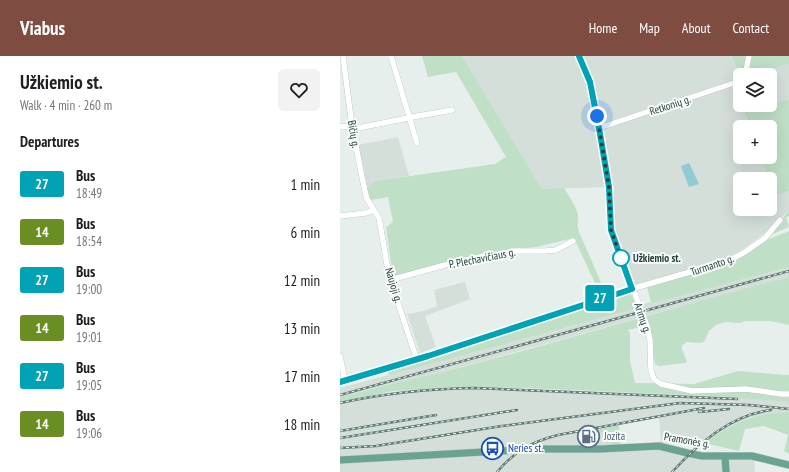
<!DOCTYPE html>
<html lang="en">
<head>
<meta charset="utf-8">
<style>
  :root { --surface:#fff; --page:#f2f2f2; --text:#202124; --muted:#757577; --accent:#7e4c40 }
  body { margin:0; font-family:"PT Sans Narrow",sans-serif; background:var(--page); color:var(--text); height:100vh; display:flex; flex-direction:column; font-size:15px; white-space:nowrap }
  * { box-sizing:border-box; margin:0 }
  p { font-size:13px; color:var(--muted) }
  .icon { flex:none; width:22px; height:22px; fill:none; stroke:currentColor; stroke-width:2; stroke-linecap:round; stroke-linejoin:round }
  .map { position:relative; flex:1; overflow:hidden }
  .sheet { display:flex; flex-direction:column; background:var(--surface); width:340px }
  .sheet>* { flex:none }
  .badge { padding:0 8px; border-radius:3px; font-size:14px; line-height:26px }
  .controls { position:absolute; left:393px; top:12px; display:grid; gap:8px }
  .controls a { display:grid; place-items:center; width:44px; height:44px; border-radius:6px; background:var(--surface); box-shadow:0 4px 16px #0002; font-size:20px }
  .you { position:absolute; width:20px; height:20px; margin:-10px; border:3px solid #fff; border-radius:50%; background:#1a73e8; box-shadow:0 0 0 6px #1a73e833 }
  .map>.badge { position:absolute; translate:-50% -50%; box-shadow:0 0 0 2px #fff }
  h2 { padding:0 20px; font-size:15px; line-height:36px }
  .round { display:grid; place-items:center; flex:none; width:42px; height:42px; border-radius:6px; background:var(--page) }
  .headline { display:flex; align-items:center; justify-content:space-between; height:68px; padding:0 20px }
  h1 { font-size:19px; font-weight:700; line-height:30px }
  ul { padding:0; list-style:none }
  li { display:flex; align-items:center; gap:12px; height:48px; padding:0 20px }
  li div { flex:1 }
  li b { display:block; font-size:15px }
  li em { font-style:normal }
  li .badge { min-width:44px; font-weight:700; text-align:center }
  header { display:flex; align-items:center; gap:24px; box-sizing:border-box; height:56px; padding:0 20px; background:var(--accent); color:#fff }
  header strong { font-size:19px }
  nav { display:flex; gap:22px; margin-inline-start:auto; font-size:14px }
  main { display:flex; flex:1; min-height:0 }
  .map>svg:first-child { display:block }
  .built { fill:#d4dfda }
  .green { fill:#c0dfc7 }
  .water { fill:#90cad2 }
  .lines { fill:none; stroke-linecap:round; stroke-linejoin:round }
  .minor-casing { stroke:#a8b7b2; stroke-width:6 }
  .major-casing { stroke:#c2cac8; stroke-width:8 }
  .minor { stroke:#fff; stroke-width:5.5 }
  .major { stroke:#6ba393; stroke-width:7 }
  .rail-casing { stroke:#607c74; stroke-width:2.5 }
  .rail { stroke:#f7fbf9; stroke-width:1; stroke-dasharray:3; stroke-linecap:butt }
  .line-casing { stroke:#fff; stroke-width:9 }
  .line { stroke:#00a3b4; stroke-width:6 }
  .walk { stroke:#254139; stroke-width:4; stroke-dasharray:0 7.2 }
  .stop-dot { fill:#fff; stroke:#00a3b4; stroke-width:2 }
  .labels { text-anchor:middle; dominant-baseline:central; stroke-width:4; stroke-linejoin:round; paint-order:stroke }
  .street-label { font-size:11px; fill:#254139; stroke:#f7fbf9 }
  .stop-label { font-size:11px; font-weight:bold; fill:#254139; stroke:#f7fbf9; text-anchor:start }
  .service-label { font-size:11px; fill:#4e5e75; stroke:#f7fbf9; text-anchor:start }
  .transit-label { font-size:11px; fill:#164399; stroke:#f7fbf9; text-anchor:start }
</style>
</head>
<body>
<header>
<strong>Viabus</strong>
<nav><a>Home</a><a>Map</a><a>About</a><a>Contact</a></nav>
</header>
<main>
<section class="sheet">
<div class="headline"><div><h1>Užkiemio st.</h1><p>Walk · 4 min · 260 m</p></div><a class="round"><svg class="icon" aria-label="heart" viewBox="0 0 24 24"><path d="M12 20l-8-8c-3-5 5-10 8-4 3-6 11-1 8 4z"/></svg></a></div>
<h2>Departures</h2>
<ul>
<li><span class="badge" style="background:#00a3b4;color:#fff">27</span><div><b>Bus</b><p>18:49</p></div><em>1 min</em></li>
<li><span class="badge" style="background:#6b8e23;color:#fff">14</span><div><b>Bus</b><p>18:54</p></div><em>6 min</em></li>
<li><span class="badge" style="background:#00a3b4;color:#fff">27</span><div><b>Bus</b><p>19:00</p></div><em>12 min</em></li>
<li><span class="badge" style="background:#6b8e23;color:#fff">14</span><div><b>Bus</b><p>19:01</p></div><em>13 min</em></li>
<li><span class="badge" style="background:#00a3b4;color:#fff">27</span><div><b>Bus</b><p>19:05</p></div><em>17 min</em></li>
<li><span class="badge" style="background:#6b8e23;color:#fff">14</span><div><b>Bus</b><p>19:06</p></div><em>18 min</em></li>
</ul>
</section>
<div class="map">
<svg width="449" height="416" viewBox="0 0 449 416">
  <rect width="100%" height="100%" fill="#e6efeb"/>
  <path class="built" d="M122,0H392L400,21V49H426L404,55L410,71H400V101H421L428,123H400V153H430V128L434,140L449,135V154L425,177L396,198L386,204L293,229L273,175L272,131L202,133Z
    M449,8V43L430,48V19H408Z
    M58,81L69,120L35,125L25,134L18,89Z
    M449,211V221L305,260L302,250Z
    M125,226L130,243L85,260L96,291L80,297L67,258L84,255L97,250L94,234Z
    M298,252L302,261L78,323L29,333L0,341V332Z
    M139,331L403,341L449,346V356L430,357L409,362L386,371L364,387H321L319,361L238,377L269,376L271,390L0,401V346L31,339L75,333Z
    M318,393L343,401L364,404L414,403L415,416H0V406L176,397L292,395Z"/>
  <path class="green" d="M82,0H122L202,133L224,132C229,141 236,149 238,159C238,165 237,170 239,176L266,238L261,240L234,182L196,191L170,194L160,197L53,221L46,171L53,166L48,141L31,144L25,134L35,125L155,108L166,101L116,16L88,21Z
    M392,0H407L402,19H400V21Z
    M411,0H449V8L408,19Z
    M449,43V135L434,140L430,128V123H428L421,101H430V71H410L404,55L430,49V48Z
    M449,154V160L446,161L449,171L433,178L432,177Z
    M449,175V211L302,250V249L311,246L307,231L376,211L429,183Z
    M449,221V269L430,265H406L400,267L385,266L376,269L369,275L364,286L360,287L347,286L342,289V293L347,306L344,307L319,310L315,308L309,269L288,274L290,277V305L295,327L354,328L398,315L445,319H449V346L375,340L185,332L116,331L53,335L0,346V341C43,329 87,321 130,309C237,281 342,249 449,221Z
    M288,236L291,238L298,252L49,319L48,316Z
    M449,356V398L444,395L448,379L424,370L405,373L399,395L364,387C389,368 416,356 449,356Z
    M279,369L281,391L271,390L269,376L234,378Z"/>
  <path class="water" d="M349,107L359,128L349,131L341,110Z"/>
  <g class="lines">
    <defs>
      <path id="minor" d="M3,0L12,70L24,131L27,143L39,162L49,220L77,304
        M51,0L77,87
        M239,0L250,26L259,72L269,131L271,174L307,270L310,284L311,315L314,323L321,328L352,335L406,333L441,338H449
        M405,19L409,0
        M0,71L12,70
        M259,72L400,25
        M13,73L78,60L112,54
        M0,160L26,157L34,154
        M50,224L105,209L148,199H160L172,195H205L216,194L233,185
        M0,300L5,325
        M0,326L88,300L260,242L388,205L405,196L425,182L440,164"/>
      <path id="major" d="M385,400L386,416
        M0,404L196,393H260L319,390L347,397L362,400H412L449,409"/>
    </defs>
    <use href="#minor" class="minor-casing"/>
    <use href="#major" class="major-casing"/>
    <use href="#minor" class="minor"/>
    <use href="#major" class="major"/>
    <defs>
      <path id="rail" d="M0,339L449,215
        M0,347C45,337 88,333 134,332L397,343
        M359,356L389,353
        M0,375L96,359
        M0,382L177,354
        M0,392L36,390L162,370L340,347L409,349L449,353
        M157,416C175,395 191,386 218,379L364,352
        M332,416C359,387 391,359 431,354"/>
    </defs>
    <use href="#rail" class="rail-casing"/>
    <use href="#rail" class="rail"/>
  </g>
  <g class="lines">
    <defs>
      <path id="line" d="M0,326L88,300L292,233L271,174L269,131L259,72L250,26L239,0"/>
    </defs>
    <use href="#line" class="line-casing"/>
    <use href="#line" class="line"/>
    <path class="walk" d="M257,60L269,131L271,174L281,202"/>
  </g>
  <defs>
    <symbol id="fuel-ring" viewBox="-11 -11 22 22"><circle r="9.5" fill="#f7fbf9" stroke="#5c6f8a" stroke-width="1.5"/><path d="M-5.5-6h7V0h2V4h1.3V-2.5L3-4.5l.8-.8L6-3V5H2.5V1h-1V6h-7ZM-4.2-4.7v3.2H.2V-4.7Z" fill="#5c6f8a"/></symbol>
    <symbol id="bus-ring" viewBox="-11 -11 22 22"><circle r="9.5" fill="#f7fbf9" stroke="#1a4fb4" stroke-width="1.5"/><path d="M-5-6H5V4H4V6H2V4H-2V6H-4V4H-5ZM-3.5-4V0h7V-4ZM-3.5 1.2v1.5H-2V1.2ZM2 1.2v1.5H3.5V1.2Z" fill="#1a4fb4"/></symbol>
  </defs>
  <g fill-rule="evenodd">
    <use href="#fuel-ring" x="236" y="368" width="25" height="25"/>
    <use href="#bus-ring" x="140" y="380" width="25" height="25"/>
  </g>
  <circle class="stop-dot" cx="281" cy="202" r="8"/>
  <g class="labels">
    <g class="street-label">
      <text transform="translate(330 49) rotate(-18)">Retkonių g.</text>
      <text transform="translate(14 78) rotate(80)">Bičių g.</text>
      <text transform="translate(142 202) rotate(-11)">P. Plechavičiaus g.</text>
      <text transform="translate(372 209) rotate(-19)">Turmanto g.</text>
      <text transform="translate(54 229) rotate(73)">Naujoji g.</text>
      <text transform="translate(303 262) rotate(71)">Arimų g.</text>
      <text transform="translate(347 384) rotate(10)">Pramonės g.</text>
    </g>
    <g class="stop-label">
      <text x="293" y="202">Užkiemio st.</text>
    </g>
    <g class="service-label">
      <text x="264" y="380">Jozita</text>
    </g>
    <g class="transit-label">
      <text x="168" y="392">Neries st.</text>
    </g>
  </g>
</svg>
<div class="controls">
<a><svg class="icon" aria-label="layers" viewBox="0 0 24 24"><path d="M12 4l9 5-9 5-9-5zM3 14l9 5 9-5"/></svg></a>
<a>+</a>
<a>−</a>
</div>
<div class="you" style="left:257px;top:60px"></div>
<b class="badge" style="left:260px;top:242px;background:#00a3b4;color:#fff">27</b>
</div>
</main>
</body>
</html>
